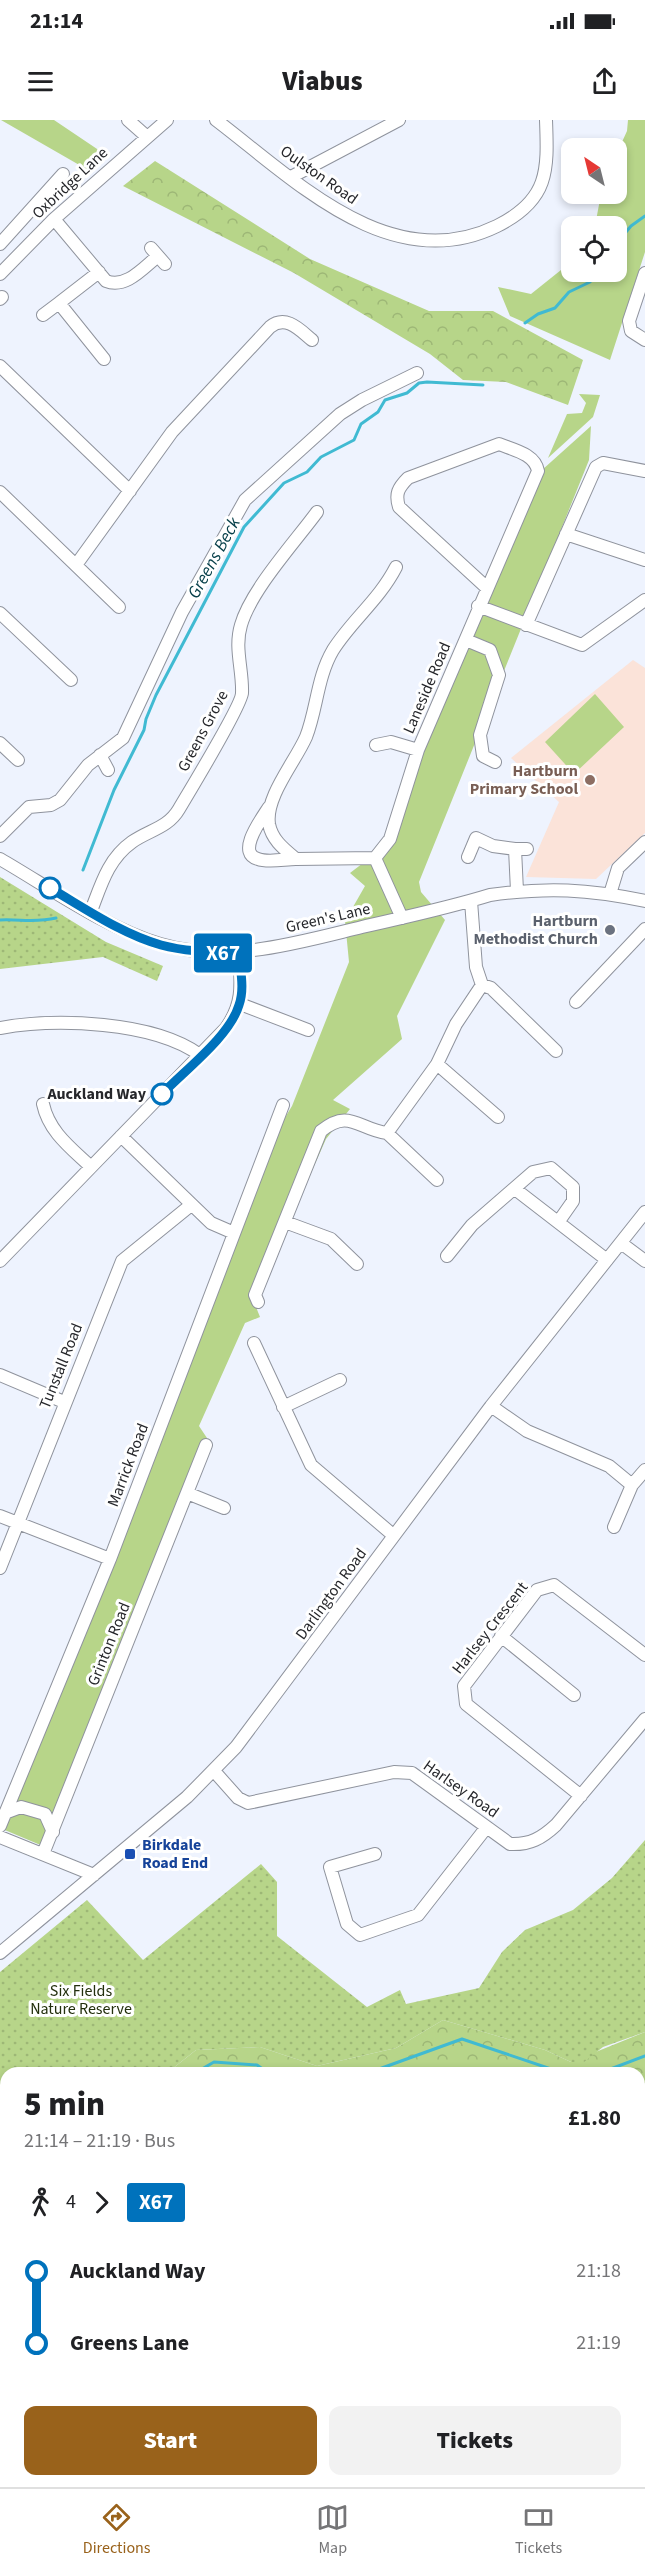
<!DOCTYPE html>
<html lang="en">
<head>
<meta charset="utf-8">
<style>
  :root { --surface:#fff; --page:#f2f2f2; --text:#202124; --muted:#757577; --line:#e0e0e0; --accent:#99621b }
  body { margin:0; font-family:"Source Sans 3",sans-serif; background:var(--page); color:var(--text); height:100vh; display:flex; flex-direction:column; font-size:22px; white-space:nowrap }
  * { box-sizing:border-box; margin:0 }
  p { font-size:20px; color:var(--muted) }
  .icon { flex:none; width:33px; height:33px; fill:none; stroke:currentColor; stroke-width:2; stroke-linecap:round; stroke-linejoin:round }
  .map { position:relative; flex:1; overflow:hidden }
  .sheet { position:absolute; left:0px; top:1947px; width:645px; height:420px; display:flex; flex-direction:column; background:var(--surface); border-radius:18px 18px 0 0; box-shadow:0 3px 9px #0003 }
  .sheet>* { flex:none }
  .badge { padding:0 12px; border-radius:4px; font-size:21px; line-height:39px }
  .needle { width:39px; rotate:325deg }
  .fabs { position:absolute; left:561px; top:18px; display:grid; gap:12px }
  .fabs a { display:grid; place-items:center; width:66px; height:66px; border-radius:12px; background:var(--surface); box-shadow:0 3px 9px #0003; font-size:30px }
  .map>.badge { position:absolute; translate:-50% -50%; box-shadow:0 0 0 3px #fff }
  .legs { display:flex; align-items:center; gap:9px; height:66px; padding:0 24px; font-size:20px }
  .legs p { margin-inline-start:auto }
  .summary { display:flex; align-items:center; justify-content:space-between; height:102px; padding:0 24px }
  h1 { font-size:33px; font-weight:800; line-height:45px }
  .cta { display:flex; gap:12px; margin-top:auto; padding:12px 24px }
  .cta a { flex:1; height:69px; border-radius:12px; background:var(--accent); color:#fff; font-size:24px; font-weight:800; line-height:69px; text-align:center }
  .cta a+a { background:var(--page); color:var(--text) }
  ul { padding:0 24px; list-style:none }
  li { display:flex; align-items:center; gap:21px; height:72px; font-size:22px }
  li i { display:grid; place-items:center; width:9px; height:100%; margin:0 8px; background:currentColor }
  li i::after { content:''; width:15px; height:15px; margin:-8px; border:4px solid; border-radius:50%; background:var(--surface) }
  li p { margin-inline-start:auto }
  li:first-child i { background:linear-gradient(#0000 50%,currentColor 0) }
  li:last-child i { background:linear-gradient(currentColor 50%,#0000 0) }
  .status { display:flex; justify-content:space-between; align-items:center; height:42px; padding:0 30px; background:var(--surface); direction:ltr }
  .status svg { height:16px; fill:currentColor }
  header { display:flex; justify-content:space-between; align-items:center; height:78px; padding:0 24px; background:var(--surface); font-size:27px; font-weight:800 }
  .tab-bar { display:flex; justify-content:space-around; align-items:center; height:84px; border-top:2px solid var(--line); background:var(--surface); font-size:16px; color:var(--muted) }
  .tab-bar a { display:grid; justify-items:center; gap:3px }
  .tab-bar .active { color:var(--accent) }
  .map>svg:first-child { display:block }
  .education { fill:#fbe3d9 }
  .grass { fill:#b7d589 }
  .forest { fill:url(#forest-crowns) }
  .park { fill:url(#park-dots) }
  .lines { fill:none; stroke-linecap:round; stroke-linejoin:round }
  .stream { stroke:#40bad2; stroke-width:3 }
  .minor-casing { stroke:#8f939d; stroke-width:14 }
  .highway-casing { stroke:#d4d4d5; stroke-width:20 }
  .minor { stroke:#fff; stroke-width:12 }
  .highway { stroke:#fdd048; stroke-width:18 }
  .line-1-casing { stroke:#fff; stroke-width:14 }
  .line-1 { stroke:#0072bc; stroke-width:9 }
  .education-dot { fill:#8d6e63; stroke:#fff; stroke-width:2 }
  .stop-1-dot { fill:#fff; stroke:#0072bc; stroke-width:3 }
  .worship-dot { fill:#6b7280; stroke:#fff; stroke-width:2 }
  .transit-dot { fill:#1a4fb4; stroke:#fff; stroke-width:2 }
  .labels { text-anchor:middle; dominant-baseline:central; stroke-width:6; stroke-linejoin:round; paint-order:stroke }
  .street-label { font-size:16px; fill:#26272b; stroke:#fff }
  .education-label { font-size:16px; font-weight:bold; fill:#785e54; stroke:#fff; text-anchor:end }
  .worship-label { font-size:16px; font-weight:bold; fill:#5b616d; stroke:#fff; text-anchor:end }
  .stop-label { font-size:16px; font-weight:bold; fill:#26272b; stroke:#fff; text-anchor:end }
  .transit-label { font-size:16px; font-weight:bold; fill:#164399; stroke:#fff; text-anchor:start }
  .park-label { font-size:16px; fill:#232f0d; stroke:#fff }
  .water-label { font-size:18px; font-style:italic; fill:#09414b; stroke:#fff }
</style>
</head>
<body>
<div class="status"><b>21:14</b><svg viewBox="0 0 49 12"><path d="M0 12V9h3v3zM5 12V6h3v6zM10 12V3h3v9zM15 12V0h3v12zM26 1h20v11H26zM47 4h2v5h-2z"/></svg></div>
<header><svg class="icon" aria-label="menu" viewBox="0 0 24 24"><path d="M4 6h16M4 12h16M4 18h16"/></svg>Viabus<svg class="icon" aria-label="share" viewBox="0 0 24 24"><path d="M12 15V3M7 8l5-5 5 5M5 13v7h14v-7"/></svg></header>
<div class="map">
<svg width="645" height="2367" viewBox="0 0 645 2367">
  <defs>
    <pattern id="forest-crowns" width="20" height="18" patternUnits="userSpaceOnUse" patternTransform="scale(1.5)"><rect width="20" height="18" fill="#b7d589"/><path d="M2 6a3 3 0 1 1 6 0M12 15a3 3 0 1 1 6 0" fill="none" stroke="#9db776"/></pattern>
    <pattern id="park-dots" width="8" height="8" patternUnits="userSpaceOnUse" patternTransform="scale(1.5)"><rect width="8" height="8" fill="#b7d589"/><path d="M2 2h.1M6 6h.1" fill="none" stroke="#9db776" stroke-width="1.8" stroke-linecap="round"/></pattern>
  </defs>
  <rect width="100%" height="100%" fill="#eef3fe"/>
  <path class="education" d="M633,540L645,548V713L596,759L526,757L559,682L511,638Z"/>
  <path class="grass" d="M1,0H54L106,35L88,50Z
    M628,0H645V132L610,240L510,196L498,167L531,174L571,142L572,152H616V106H595L601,74H616L617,33L627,11Z
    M579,274L600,275L593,297L548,338L567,294L582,293L586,283Z
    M591,306L589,340L419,762L421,772L445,800L397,896L402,919L333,980L350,989L326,1019L254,1182L260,1197L245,1203L199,1306L209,1321L50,1729L0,1708V1692L281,1004L292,986L349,842L345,801L365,766L350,753L384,727L542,350Z
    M595,574L624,607L574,654L545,622Z
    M80,2361H241V2367H74Z"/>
  <path class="forest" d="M155,41L310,139L429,191H493L583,240L568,285L506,262L463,260L430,234L294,153L123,66Z
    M443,1900L545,1930L571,1942L645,1912V1963L639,1964V1953H167L196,1930L260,1927L317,1946L396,1928Z"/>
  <path class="park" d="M0,757L106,822L163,846L157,861L103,837L0,849Z
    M645,1720V1912L603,1927L584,1942H571L545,1930L443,1900L396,1928L317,1946L260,1927L196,1930L167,1953H6V2039L0,2041V1852L87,1780L143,1840L261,1744L277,1762V1816L367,1887L400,1870L406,1884L479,1868L502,1832L525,1810L573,1790L612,1758Z"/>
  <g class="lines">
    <path class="stream" d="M616,124L631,106L645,96
      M525,203L538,194L555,188L569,172L590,162L595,152
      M83,750L114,670L144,610L146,599L156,575L244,407L284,363L307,352L321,337L354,320L361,304L378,292L385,280L407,273L419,263L427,262L483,265
      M0,800C20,799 36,803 56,798
      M195,1953L214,1942L257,1945L268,1953
      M368,1953L462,1919L563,1953
      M600,1953L645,1936
      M0,2194H6"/>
    <defs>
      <path id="minor" d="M128,0L146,16
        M216,0C295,60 391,158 497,106C549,80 548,51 546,0
        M291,57L399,0
        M54,99L106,161C126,169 143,148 158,136
        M0,124L63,54
        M151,128L165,144
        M99,152L59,183L104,239
        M645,153L629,201L631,211L645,220
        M0,154L54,99L167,0
        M0,179L2,177
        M43,195L59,183
        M0,246L130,371
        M0,372L119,487
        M566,414L645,440
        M76,445L172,312L270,207C286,194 300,210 312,220
        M478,486L582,525L645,480
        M0,493L71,560
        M526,505L596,347L603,343L645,351
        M466,520L490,530L499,555L480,615L483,636L495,642
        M0,623L18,640
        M376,625L391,622L418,630
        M100,635L108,650
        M269,687C263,697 235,733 258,739C268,743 285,739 296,739
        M0,716L29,687L51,685L60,680L88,645L123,618L182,492L245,380L340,294L362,280L417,253
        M515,729H527
        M468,737L476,718L493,726L515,729L517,771
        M375,738L296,739C284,729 272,720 269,704C265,677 295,642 306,617C317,589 317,557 333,530C352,500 379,480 396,447
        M0,739C50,768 106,808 160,824C228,844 296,823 362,807C405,797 448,788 490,775C547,767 588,769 645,781
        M610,774L618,748L645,722
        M91,791C101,765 108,739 132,722C149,710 168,708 179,689C189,672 242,585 242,573C243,550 234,528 241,505C251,470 295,422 317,392
        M402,798L375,738L390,719L418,630L538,351C535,334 514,330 499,324L408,358C398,368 395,374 399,387L486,467
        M482,865L491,868L556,931
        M576,882L645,809
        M240,884L308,910
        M0,908C56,898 153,901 200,935
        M437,944L498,997
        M43,984C49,1012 71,1028 91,1047
        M387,1013L437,944L456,904L482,865L476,847L471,781
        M387,1013L437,1060
        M121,1016L211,1103L234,1113
        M515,1069L607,1140
        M285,1102L331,1119L357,1144
        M621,1123L645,1141
        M447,1136L472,1105L533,1052L551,1048L573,1067V1081L559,1101
        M0,1141L226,908C244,883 241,863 239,833
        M258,1182L255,1175L321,1011C349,988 358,1009 387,1013
        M254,1223L311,1345L393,1415
        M0,1255L64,1282
        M491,1286L527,1311L609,1346L632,1365L645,1350
        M283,1287L340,1260
        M187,1373L224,1388
        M0,1396L110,1439
        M614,1407L632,1365
        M0,1448L122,1141L191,1085
        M501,1516L574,1575
        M214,1651L238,1678L248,1683L394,1652L412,1653L510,1724C530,1725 542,1718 556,1705L645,1599
        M581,1676L466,1584L464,1566L537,1470L554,1465L645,1535
        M5,1693L21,1687L45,1694L53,1712
        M0,1706L110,1439L283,985
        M0,1717L94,1755
        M43,1734L206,1325
        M375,1734L330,1747L347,1804L360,1815L418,1795L486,1708
        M0,1833L187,1677L236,1627L491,1286L645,1092"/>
      <path id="highway" d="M639,1979L645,1978
        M639,1999L645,1998
        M0,2059L6,2058
        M0,2078L6,2077"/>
    </defs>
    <use href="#minor" class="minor-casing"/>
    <use href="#highway" class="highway-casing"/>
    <use href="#minor" class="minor"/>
    <use href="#highway" class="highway"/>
  </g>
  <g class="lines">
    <defs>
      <path id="line-1" d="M50,768C86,789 122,814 161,825C187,832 213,832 239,833C240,850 245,868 239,885C230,916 185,950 162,974"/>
    </defs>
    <use href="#line-1" class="line-1-casing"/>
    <use href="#line-1" class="line-1"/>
  </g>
  <circle class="education-dot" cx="590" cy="660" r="6"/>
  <g class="stop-1-dot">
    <circle cx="50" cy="768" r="10"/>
    <circle cx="162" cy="974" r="10"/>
  </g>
  <circle class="worship-dot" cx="610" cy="810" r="6"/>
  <rect class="transit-dot" x="124" y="1728" width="12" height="12" rx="3"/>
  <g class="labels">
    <g class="street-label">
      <text transform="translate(319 55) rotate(35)">Oulston Road</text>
      <text transform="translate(70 63) rotate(-43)">Oxbridge Lane</text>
      <text transform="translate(427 568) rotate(-67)">Laneside Road</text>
      <text transform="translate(203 611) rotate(-62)">Greens Grove</text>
      <text transform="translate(328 798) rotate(-13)">Green's Lane</text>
      <text transform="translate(61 1246) rotate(-68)">Tunstall Road</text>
      <text transform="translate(128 1345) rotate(-69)">Marrick Road</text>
      <text transform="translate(331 1474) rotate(-54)">Darlington Road</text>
      <text transform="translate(490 1508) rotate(-52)">Harlsey Crescent</text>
      <text transform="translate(109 1524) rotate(-68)">Grinton Road</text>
      <text transform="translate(461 1669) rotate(35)">Harlsey Road</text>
    </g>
    <g class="education-label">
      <text x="578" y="651">Hartburn<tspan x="578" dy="18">Primary School</tspan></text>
    </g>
    <g class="worship-label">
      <text x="598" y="801">Hartburn<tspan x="598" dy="18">Methodist Church</tspan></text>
    </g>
    <g class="stop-label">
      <text x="146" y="974">Auckland Way</text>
    </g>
    <g class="transit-label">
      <text x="142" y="1725">Birkdale<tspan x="142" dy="18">Road End</tspan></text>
    </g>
    <g class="park-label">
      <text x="81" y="1871">Six Fields<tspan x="81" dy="18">Nature Reserve</tspan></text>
    </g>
    <g class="water-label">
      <text transform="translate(214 438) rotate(-61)">Greens Beck</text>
    </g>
  </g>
</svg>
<div class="fabs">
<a><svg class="needle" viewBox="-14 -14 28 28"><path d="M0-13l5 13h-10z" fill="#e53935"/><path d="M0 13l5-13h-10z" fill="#757577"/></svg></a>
<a><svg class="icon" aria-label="locate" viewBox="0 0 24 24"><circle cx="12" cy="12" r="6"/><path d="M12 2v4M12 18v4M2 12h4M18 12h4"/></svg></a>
</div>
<b class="badge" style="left:223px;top:833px;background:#0072bc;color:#fff">X67</b>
<section class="sheet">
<div class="summary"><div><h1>5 min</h1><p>21:14 – 21:19 · Bus</p></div><b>£1.80</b></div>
<div class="legs"><svg class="icon" aria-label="walk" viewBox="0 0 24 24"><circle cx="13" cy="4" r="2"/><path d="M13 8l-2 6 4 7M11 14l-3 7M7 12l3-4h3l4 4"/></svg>4<svg class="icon" aria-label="forward" viewBox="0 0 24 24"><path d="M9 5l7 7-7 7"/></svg><b class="badge" style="background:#0072bc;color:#fff">X67</b></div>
<ul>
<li><i style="color:#0072bc"></i><b>Auckland Way</b><p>21:18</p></li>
<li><i style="color:#0072bc"></i><b>Greens Lane</b><p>21:19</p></li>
</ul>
<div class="cta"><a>Start</a><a>Tickets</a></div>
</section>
</div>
<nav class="tab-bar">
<a class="active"><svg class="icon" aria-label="directions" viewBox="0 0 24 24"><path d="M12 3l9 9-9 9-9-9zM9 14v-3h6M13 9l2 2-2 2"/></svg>Directions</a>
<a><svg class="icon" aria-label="map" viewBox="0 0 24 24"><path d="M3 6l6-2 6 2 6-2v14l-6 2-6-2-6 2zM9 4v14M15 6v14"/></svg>Map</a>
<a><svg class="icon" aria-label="tickets" viewBox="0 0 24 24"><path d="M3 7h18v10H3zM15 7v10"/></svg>Tickets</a>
</nav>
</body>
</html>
